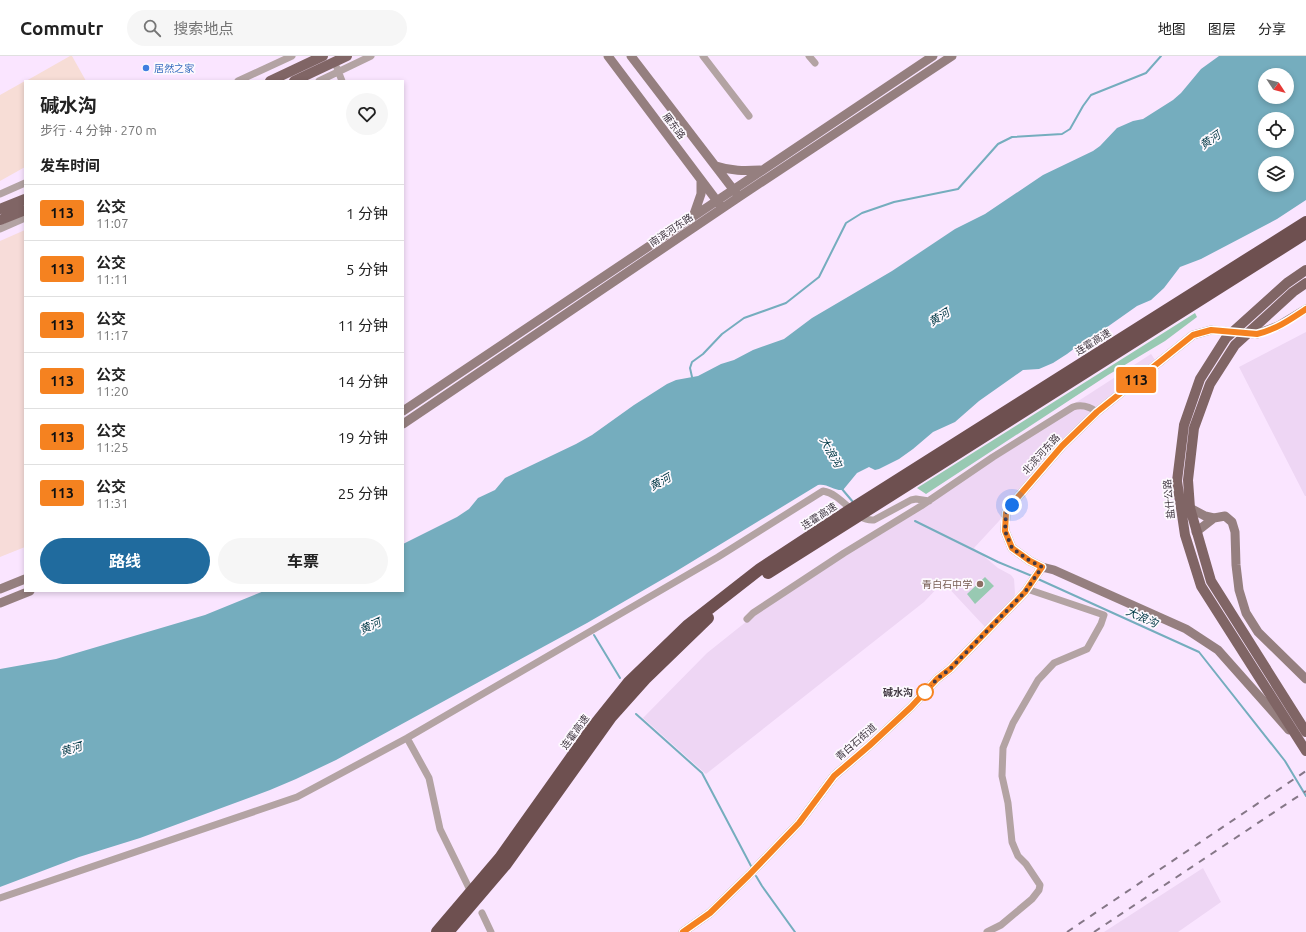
<!DOCTYPE html>
<html lang="zh">
<head>
<meta charset="utf-8">
<style>
  :root { --surface:#fff; --page:#f6f6f6; --text:#222; --muted:#767676; --line:#e0e0e0; --accent:#206b9e }
  body { margin:0; font-family:Ubuntu,"Noto Sans SC",sans-serif; background:var(--page); color:var(--text); height:100vh; display:flex; flex-direction:column; font-size:15px; white-space:nowrap }
  * { box-sizing:border-box; margin:0 }
  p { font-size:13px; color:var(--muted) }
  .icon { flex:none; width:22px; height:22px; fill:none; stroke:currentColor; stroke-width:2; stroke-linecap:round; stroke-linejoin:round }
  .map { position:relative; flex:1; overflow:hidden }
  .drawer { position:absolute; left:24px; top:24px; width:380px; height:512px; display:flex; flex-direction:column; background:var(--surface); border-radius:0px; box-shadow:0 2px 6px #0003 }
  .drawer>* { flex:none }
  .badge { padding:0 8px; border-radius:3px; font-size:14px; line-height:26px }
  .needle { width:26px; rotate:126deg }
  .fabs { position:absolute; left:1258px; top:12px; display:grid; gap:8px }
  .fabs a { display:grid; place-items:center; width:36px; height:36px; border-radius:50%; background:var(--surface); box-shadow:0 2px 6px #0003; font-size:20px }
  .you { position:absolute; width:20px; height:20px; margin:-10px; border:3px solid #fff; border-radius:50%; background:#1a73e8; box-shadow:0 0 0 6px #1a73e833 }
  .map>.badge { position:absolute; translate:-50% -50%; box-shadow:0 0 0 2px #fff }
  h2 { padding:0 16px; font-size:15px; line-height:36px }
  .round { display:grid; place-items:center; flex:none; width:42px; height:42px; border-radius:21px; background:var(--page) }
  .headline { display:flex; align-items:center; justify-content:space-between; height:68px; padding:0 16px }
  h1 { font-size:19px; font-weight:700; line-height:30px }
  .cta { display:flex; gap:8px; margin-top:auto; padding:8px 16px }
  .cta a { flex:1; height:46px; border-radius:24px; background:var(--accent); color:#fff; font-size:16px; font-weight:700; line-height:46px; text-align:center }
  .cta a+a { background:var(--page); color:var(--text) }
  ul { padding:0; list-style:none }
  li { display:flex; align-items:center; gap:12px; height:56px; padding:0 16px; border-top:1px solid var(--line) }
  li div { flex:1 }
  li b { display:block; font-size:15px }
  li em { font-style:normal }
  li .badge { min-width:44px; font-weight:700; text-align:center }
  header { display:flex; align-items:center; gap:24px; box-sizing:border-box; height:56px; padding:0 20px; background:var(--surface); border-bottom:1px solid var(--line) }
  header strong { font-size:19px }
  nav { display:flex; gap:22px; margin-inline-start:auto; font-size:14px }
  .search { width:280px; height:36px; background:var(--page); display:flex; align-items:center; gap:10px; box-sizing:border-box; padding:0 14px; border-radius:22px; color:var(--muted); font-size:15px }
  .map>svg:first-child { display:block }
  .commercial { fill:#f7ddd6 }
  .built { fill:#eed6f4 }
  .medical { fill:#f7dcd9 }
  .green { fill:#98c9b2 }
  .water { fill:#75adbe; fill-rule:evenodd }
  .lines { fill:none; stroke-linecap:round; stroke-linejoin:round }
  .stream { stroke:#75adbe; stroke-width:2 }
  .secondary-tunnel { stroke:#d5c3d9; stroke-width:9; stroke-dasharray:9 4.5; stroke-linecap:butt }
  .street { stroke:#b3a3a3; stroke-width:7 }
  .secondary { stroke:#957f7f; stroke-width:9 }
  .primary { stroke:#806565; stroke-width:10 }
  .highway { stroke:#6e5050; stroke-width:12 }
  .rail { stroke:#857787; stroke-width:2; stroke-dasharray:7 7; stroke-linecap:butt }
  .line-casing { stroke:#fff; stroke-width:9 }
  .line { stroke:#f58220; stroke-width:6 }
  .walk { stroke:#423943; stroke-width:4; stroke-dasharray:0 7.2 }
  .shop-dot { fill:#3f7fe0; stroke:#fdf9fe; stroke-width:1.5 }
  .education-dot { fill:#8d6e63; stroke:#fdf9fe; stroke-width:1.5 }
  .stop-dot { fill:#fff; stroke:#f58220; stroke-width:2 }
  .labels { text-anchor:middle; dominant-baseline:central; stroke-width:3.5; stroke-linejoin:round; paint-order:stroke }
  .shop-label { font-size:10px; fill:#366cbe; stroke:#fdf9fe; text-anchor:start }
  .street-label { font-size:10px; fill:#423943; stroke:#fdf9fe }
  .education-label { font-size:10px; fill:#785e54; stroke:#fdf9fe; text-anchor:end }
  .stop-label { font-size:10px; font-weight:bold; fill:#423943; stroke:#fdf9fe; text-anchor:end }
  .water-label { font-size:11px; font-style:italic; fill:#023946; stroke:#fdf9fe }
</style>
</head>
<body>
<header>
<strong>Commutr</strong>
<div class="search"><svg class="icon" aria-label="search" viewBox="0 0 24 24"><circle cx="10" cy="10" r="6"/><path d="M15 15l6 6"/></svg>搜索地点</div>
<nav><a>地图</a><a>图层</a><a>分享</a></nav>
</header>
<div class="map">
<svg width="1306" height="876" viewBox="0 0 1306 876">
  <rect width="100%" height="100%" fill="#fae5ff"/>
  <path class="commercial" d="M70,0H72L86,25H26Z
    M25,25V111L0,125V39Z"/>
  <path class="built" d="M1306,276V440H1305L1239,311Z
    M1151,298L1159,310L1085,367L1027,427L999,465L974,492L998,512L1011,519L1014,523L1015,537L1014,543L993,561L985,571L943,526L924,546L706,718L643,662L707,597L786,534Z
    M1203,812L1221,846L1178,876H1104Z"/>
  <path class="medical" d="M25,174V491L0,501V185Z"/>
  <path class="green" d="M1195,257L1197,261L1165,285L1108,319L926,438L917,432Z
    M985,521L994,530L975,548L967,538Z"/>
  <path class="water" d="M1219,0H1306V144L1277,163L1201,203L1180,211L1164,232L1151,244L1137,250L1103,274L1083,286L1067,298L1053,307L1039,313L1023,314L979,345L955,366L933,376L913,393L899,403L879,413L875,414L869,411L857,417L843,434C834,435 827,427 818,429L675,516L587,567L336,704L296,723L270,734L140,782L79,801L0,831V613L56,603L205,559L264,535H403V488L457,461L469,453L478,442L495,434L505,422L576,388L592,379L634,349L667,328L676,324L698,320L721,308L734,304L753,294L784,283L812,262L892,215L955,173L985,158L1043,119L1093,95L1100,90L1117,72L1133,65L1143,63L1173,44L1181,37L1201,13ZM1265,19H1287V41H1265ZM1265,63H1287V85H1265ZM1265,107H1287V129H1265Z"/>
  <g class="lines">
    <path class="stream" d="M692,321L690,312L692,306L703,298L722,278L744,262L786,247L819,221L846,167L862,157L894,146L958,133L998,88L1012,81L1062,78L1070,73L1083,50L1091,39L1146,17L1161,0
      M842,433L853,446
      M915,465L998,506L1032,520
      M1038,523L1199,596L1285,705L1306,740
      M594,579L620,622
      M636,658L702,717L751,810
      M756,820L762,830L795,876"/>
    <path class="secondary-tunnel" d="M1211,274L1254,278"/>
    <path class="street" d="M703,0L749,60
      M809,0L815,7
      M337,12L342,25
      M238,25L292,0
      M319,25L371,0
      M0,138L25,127
      M0,173L25,162
      M747,563L753,557L844,497L921,450L993,401L1073,351C1082,348 1089,350 1097,356
      M407,682L429,722L440,773L469,832
      M0,842L297,741L407,682L718,501L823,435C843,438 855,466 874,464L911,444L916,443L929,445
      M482,857L491,876
      M987,876L1001,869L1032,843L1039,834L1040,829L1026,808L1018,800L1012,786L1008,747L1002,720L1003,692L1013,667L1038,624L1054,607L1087,593L1101,568L1104,559L1027,533"/>
    <path class="secondary" d="M608,0L720,149
      M631,0L736,137
      M716,110C731,115 744,115 760,114
      M693,161L701,138V124
      M1211,274L1193,279L1097,356L1062,390L1018,441L1006,457L1005,475L1012,492L1030,505L1042,511L1054,514L1186,573L1218,594L1289,674
      M1257,278L1278,270L1306,253
      M403,355L933,0
      M403,368L739,141L952,0
      M1190,452L1205,460L1214,462L1196,476
      M1214,462L1225,460L1232,466L1235,476L1236,509L1239,534L1246,557L1258,576L1306,623
      M0,533L25,523
      M0,547L30,535
      M683,876L710,857L749,819L799,767L834,720L869,690L911,651L937,623L950,613L1025,536L1042,511"/>
    <path class="primary" d="M270,25L323,0
      M294,25L347,0
      M0,153L25,143
      M0,164L25,154
      M1306,214L1287,227L1226,282L1200,323L1184,369L1177,425L1185,479L1201,530L1306,695
      M1306,227L1293,236L1235,289L1210,328L1194,372L1188,424L1190,452L1211,525L1306,676"/>
    <path class="highway" d="M768,517L1306,177
      M437,876L500,802L593,671L629,626L687,570L760,513L850,454L1306,166
      M448,876L506,808L611,661L645,623L708,562"/>
    <path class="rail" d="M1067,876L1306,715
      M1094,876L1306,735"/>
  </g>
  <g class="lines">
    <defs>
      <path id="line" d="M683,876L710,857L749,819L799,767L834,720L869,690L911,651L937,623L950,613L1025,536L1042,511L1030,505L1012,492L1005,475L1006,457L1018,441L1062,390L1097,356L1193,279L1211,274L1257,278C1275,274 1291,263 1306,253"/>
    </defs>
    <use href="#line" class="line-casing"/>
    <use href="#line" class="line"/>
    <path class="walk" d="M925,636L937,623L950,613L1025,536L1042,511L1030,505L1012,492L1005,475L1006,457L1012,449"/>
  </g>
  <circle class="shop-dot" cx="146" cy="12" r="4"/>
  <circle class="education-dot" cx="980" cy="528" r="4"/>
  <circle class="stop-dot" cx="925" cy="636" r="8"/>
  <g class="labels">
    <g class="shop-label">
      <text x="154" y="12">居然之家</text>
    </g>
    <g class="street-label">
      <text transform="translate(674 70) rotate(53)">雁东路</text>
      <text transform="translate(671 174) rotate(-34)">南滨河东路</text>
      <text transform="translate(1093 286) rotate(-32)">连霍高速</text>
      <text transform="translate(1041 398) rotate(-48)">北滨河东路</text>
      <text transform="translate(1169 443) rotate(-96)">盐什公路</text>
      <text transform="translate(819 460) rotate(-33)">连霍高速</text>
      <text transform="translate(575 676) rotate(-54)">连霍高速</text>
      <text transform="translate(856 686) rotate(-41)">青白石街道</text>
    </g>
    <g class="education-label">
      <text x="972" y="528">青白石中学</text>
    </g>
    <g class="stop-label">
      <text x="913" y="636">碱水沟</text>
    </g>
    <g class="water-label">
      <text transform="translate(1210 84) rotate(-35)">黄河</text>
      <text transform="translate(939 261) rotate(-32)">黄河</text>
      <text transform="translate(831 396) rotate(61)">大浪沟</text>
      <text transform="translate(660 426) rotate(-29)">黄河</text>
      <text transform="translate(1142 561) rotate(24)">大浪沟</text>
      <text transform="translate(370 570) rotate(-25)">黄河</text>
      <text transform="translate(71 693) rotate(-17)">黄河</text>
    </g>
  </g>
</svg>
<div class="fabs">
<a><svg class="needle" viewBox="-14 -14 28 28"><path d="M0-13l5 13h-10z" fill="#e53935"/><path d="M0 13l5-13h-10z" fill="#767676"/></svg></a>
<a><svg class="icon" aria-label="locate" viewBox="0 0 24 24"><circle cx="12" cy="12" r="6"/><path d="M12 2v4M12 18v4M2 12h4M18 12h4"/></svg></a>
<a><svg class="icon" aria-label="layers" viewBox="0 0 24 24"><path d="M12 4l9 5-9 5-9-5zM3 14l9 5 9-5"/></svg></a>
</div>
<div class="you" style="left:1012px;top:449px"></div>
<b class="badge" style="left:1136px;top:324px;background:#f58220;color:#111">113</b>
<section class="drawer">
<div class="headline"><div><h1>碱水沟</h1><p>步行 · 4 分钟 · 270 m</p></div><a class="round"><svg class="icon" aria-label="heart" viewBox="0 0 24 24"><path d="M12 20l-8-8c-3-5 5-10 8-4 3-6 11-1 8 4z"/></svg></a></div>
<h2>发车时间</h2>
<ul>
<li><span class="badge" style="background:#f58220;color:#111">113</span><div><b>公交</b><p>11:07</p></div><em>1 分钟</em></li>
<li><span class="badge" style="background:#f58220;color:#111">113</span><div><b>公交</b><p>11:11</p></div><em>5 分钟</em></li>
<li><span class="badge" style="background:#f58220;color:#111">113</span><div><b>公交</b><p>11:17</p></div><em>11 分钟</em></li>
<li><span class="badge" style="background:#f58220;color:#111">113</span><div><b>公交</b><p>11:20</p></div><em>14 分钟</em></li>
<li><span class="badge" style="background:#f58220;color:#111">113</span><div><b>公交</b><p>11:25</p></div><em>19 分钟</em></li>
<li><span class="badge" style="background:#f58220;color:#111">113</span><div><b>公交</b><p>11:31</p></div><em>25 分钟</em></li>
</ul>
<div class="cta"><a>路线</a><a>车票</a></div>
</section>
</div>
</body>
</html>
